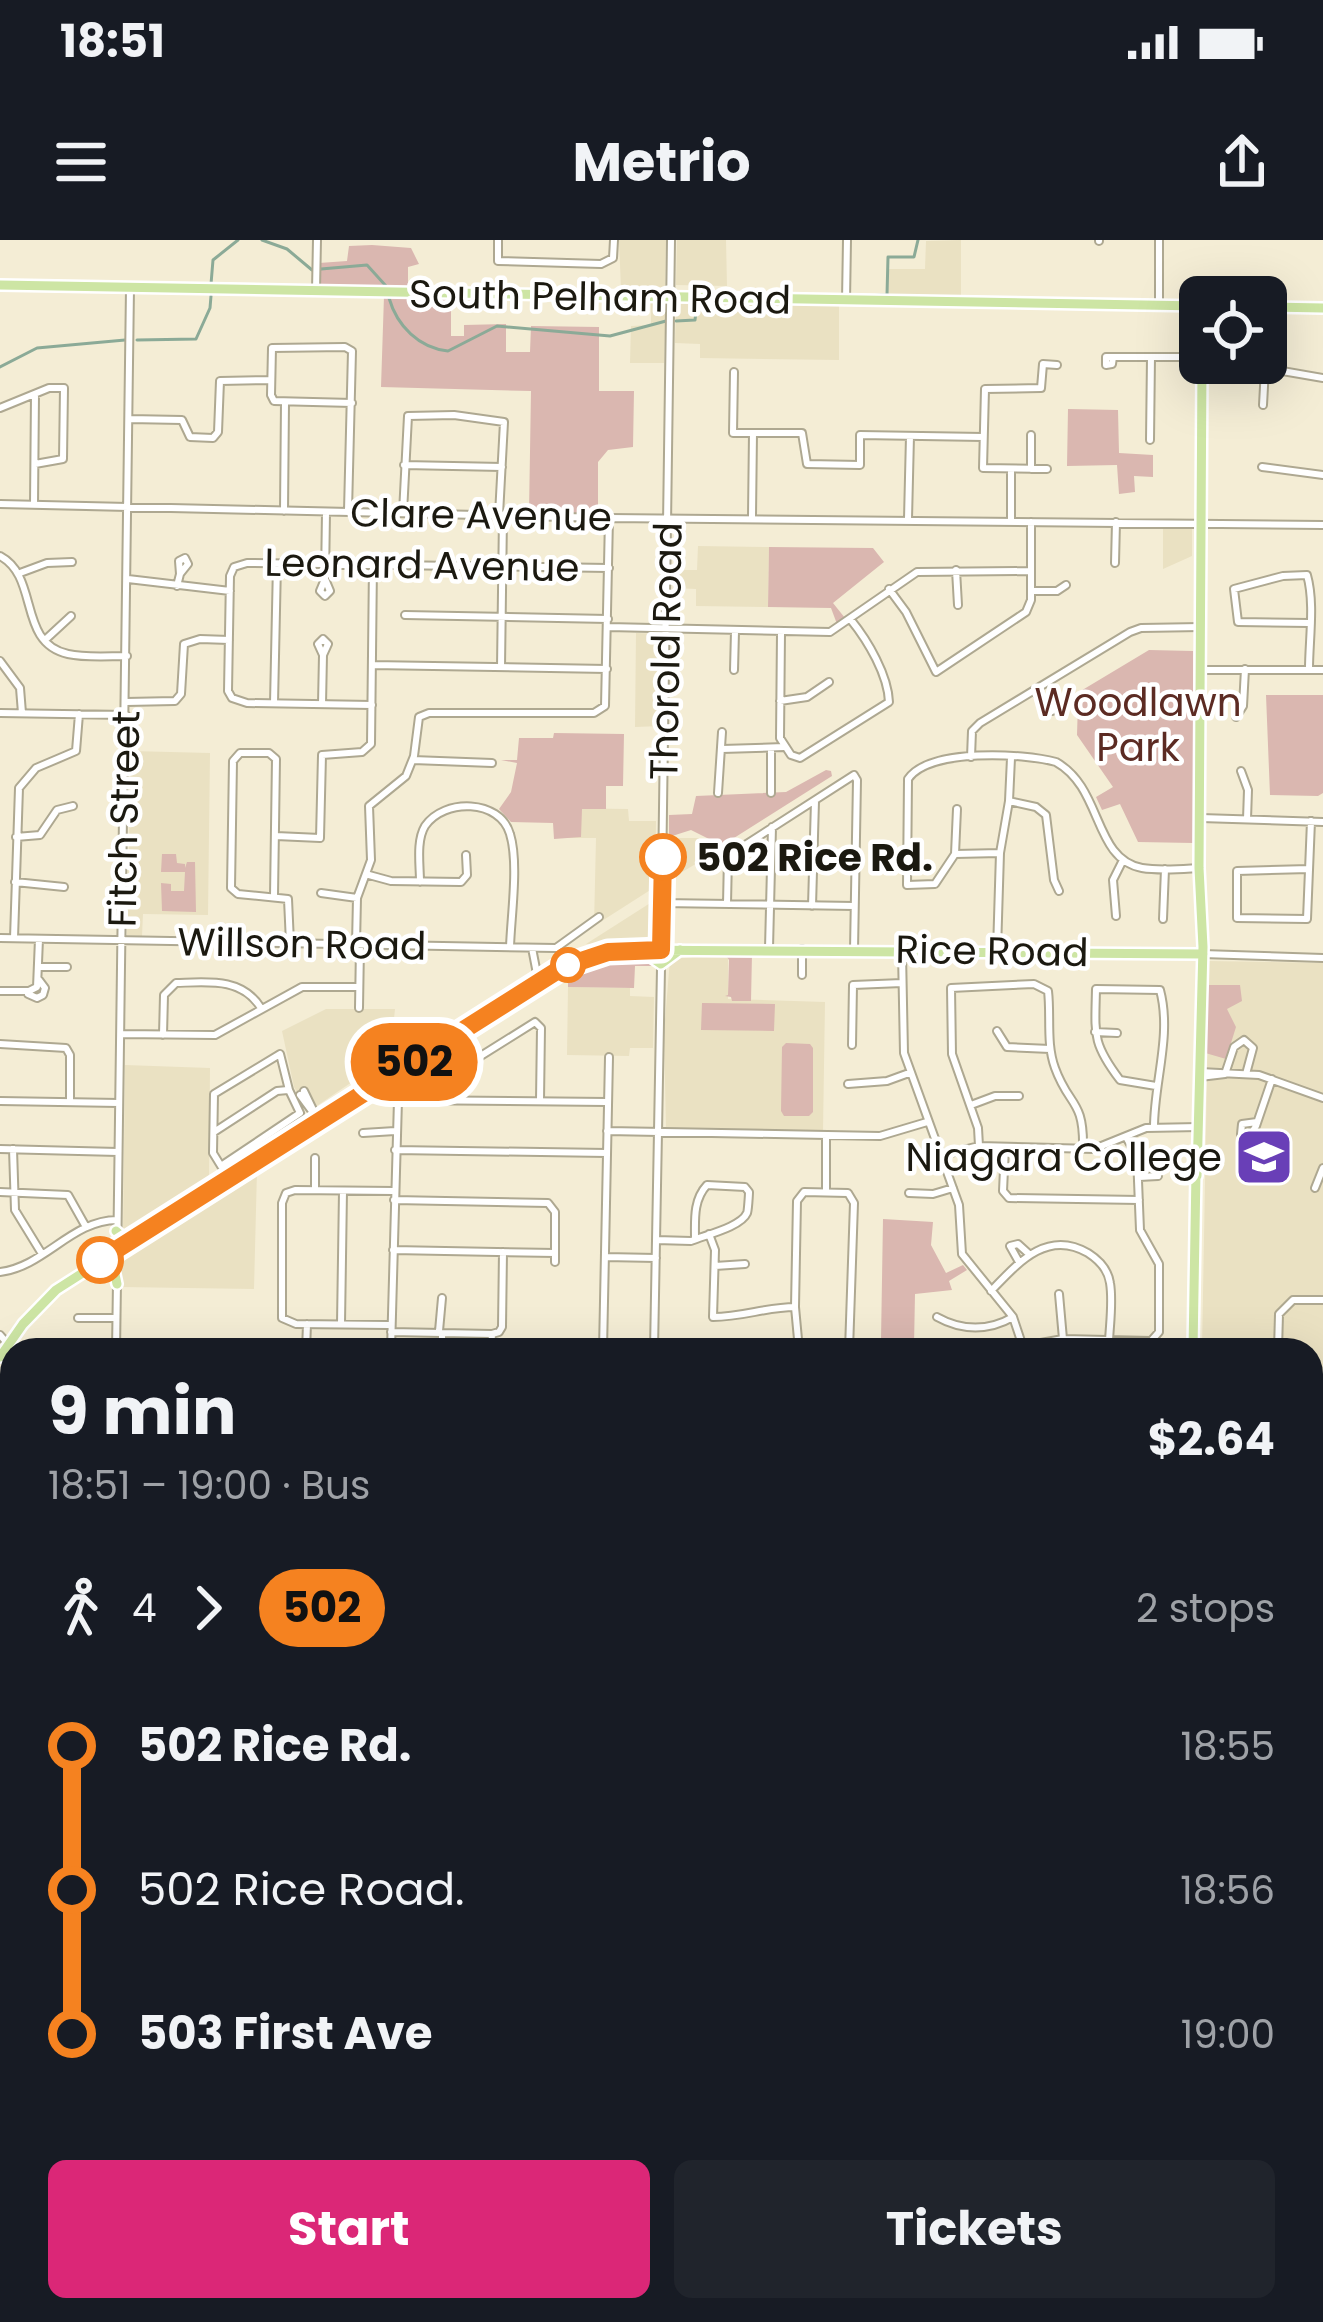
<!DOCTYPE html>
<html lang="en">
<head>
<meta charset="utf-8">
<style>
  :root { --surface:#171b24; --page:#20242c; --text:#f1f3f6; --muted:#9ea1a6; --accent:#db2777 }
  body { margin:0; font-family:Poppins,sans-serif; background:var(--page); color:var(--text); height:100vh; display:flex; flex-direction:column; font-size:45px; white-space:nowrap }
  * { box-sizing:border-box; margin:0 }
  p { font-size:39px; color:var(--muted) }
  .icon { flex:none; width:66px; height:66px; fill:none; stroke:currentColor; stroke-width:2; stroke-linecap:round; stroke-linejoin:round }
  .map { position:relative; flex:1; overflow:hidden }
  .sheet { position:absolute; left:0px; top:1098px; width:1323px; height:984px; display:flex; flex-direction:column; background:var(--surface); border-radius:36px 36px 0 0; box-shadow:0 12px 48px #0002 }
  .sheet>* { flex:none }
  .badge { padding:0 24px; border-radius:39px; font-size:42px; line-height:78px }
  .buttons { position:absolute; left:1179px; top:36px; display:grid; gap:24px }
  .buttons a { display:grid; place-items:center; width:108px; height:108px; border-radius:18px; background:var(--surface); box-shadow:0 12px 48px #0002; font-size:60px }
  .map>.badge { position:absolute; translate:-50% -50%; box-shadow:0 0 0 6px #fff }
  .legs { display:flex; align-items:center; gap:18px; height:132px; padding:0 48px; font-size:39px }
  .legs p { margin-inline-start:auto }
  .head { display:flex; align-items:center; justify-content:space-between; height:204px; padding:0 48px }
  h1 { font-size:66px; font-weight:700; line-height:90px }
  .button { display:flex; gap:24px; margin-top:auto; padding:24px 48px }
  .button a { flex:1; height:138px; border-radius:18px; background:var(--accent); color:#fff; font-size:48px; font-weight:700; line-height:138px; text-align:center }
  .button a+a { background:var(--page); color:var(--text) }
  ul { padding:0 48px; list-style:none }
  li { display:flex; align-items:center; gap:42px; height:144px; font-size:45px }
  li i { display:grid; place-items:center; width:18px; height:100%; margin:0 15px; background:currentColor }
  li i::after { content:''; width:30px; height:30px; margin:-15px; border:9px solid; border-radius:50%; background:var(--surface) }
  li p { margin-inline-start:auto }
  li:first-child i { background:linear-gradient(#0000 50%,currentColor 0) }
  li:last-child i { background:linear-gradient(currentColor 50%,#0000 0) }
  .status { display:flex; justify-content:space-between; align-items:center; height:84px; padding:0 60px; background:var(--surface); direction:ltr }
  .status svg { height:33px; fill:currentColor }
  header { display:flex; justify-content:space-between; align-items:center; height:156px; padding:0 48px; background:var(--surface); font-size:54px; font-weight:700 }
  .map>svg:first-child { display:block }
  .built { fill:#eae1c2 }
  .green { fill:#dab7b0 }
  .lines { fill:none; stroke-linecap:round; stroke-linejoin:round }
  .stream { stroke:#8baa97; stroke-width:3 }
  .minor-casing { stroke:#aea891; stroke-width:10 }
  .major-casing { stroke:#fff; stroke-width:14 }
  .minor { stroke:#fff; stroke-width:6 }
  .major { stroke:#cde5a4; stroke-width:9 }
  .rail { stroke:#5d5a4c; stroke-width:3; stroke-dasharray:15 15; stroke-linecap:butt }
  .line-1-casing { stroke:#fff; stroke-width:27 }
  .line-1 { stroke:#f58220; stroke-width:18 }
  .stop-1-dot { fill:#fff; stroke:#f58220; stroke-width:6 }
  .labels { text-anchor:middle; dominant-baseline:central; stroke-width:9; stroke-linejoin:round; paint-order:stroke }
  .street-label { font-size:39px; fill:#1b1910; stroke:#fff }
  .park-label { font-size:39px; fill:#5c2b23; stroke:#fff }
  .stop-label { font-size:39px; font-weight:bold; fill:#1b1910; stroke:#fff; text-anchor:start }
  .poi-label { font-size:39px; fill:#1b1910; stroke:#fff; text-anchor:end }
</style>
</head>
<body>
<div class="status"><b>18:51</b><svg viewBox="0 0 49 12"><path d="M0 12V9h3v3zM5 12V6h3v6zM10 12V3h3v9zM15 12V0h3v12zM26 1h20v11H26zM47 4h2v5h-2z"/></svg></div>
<header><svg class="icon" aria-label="menu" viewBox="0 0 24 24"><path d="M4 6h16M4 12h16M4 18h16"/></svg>Metrio<svg class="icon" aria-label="share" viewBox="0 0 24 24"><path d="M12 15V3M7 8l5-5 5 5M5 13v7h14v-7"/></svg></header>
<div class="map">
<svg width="1323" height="2082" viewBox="0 0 1323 2082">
  <rect width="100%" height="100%" fill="#f4edd5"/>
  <path class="built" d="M619,0H666L665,50L621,49Z
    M677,0H726L727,46L676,45Z
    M961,0V58L888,57L889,29H925L926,1Z
    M676,61L839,65V120L700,118V104L675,103Z
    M651,62L666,63L664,123H630L631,86L651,85Z
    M1192,286V316L1163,329V287Z
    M698,306L769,307L768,367L696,366V349L673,348L674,330H697Z
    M636,393L663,394L661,486L635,487Z
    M131,511L210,513L208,675L143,674L142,696L127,695Z
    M556,568L628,569L629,581H656L655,647L594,686L596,598H555Z
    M668,598H699V622L667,641Z
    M655,660L654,696L645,702L586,704Z
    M728,714V759L825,762L823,891L666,888L664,793L670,719Z
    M1209,721L1323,723V1146H1311V1110H1202Z
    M568,747L630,748V756L654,757L653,808H630L629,816L567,815Z
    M326,769H395L390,816L308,872L294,847L282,791Z
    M125,825L210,828L209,937L123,991Z
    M257,930L254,1049L121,1047L122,1017Z
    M1311,1476H1323V1579L1311,1578Z
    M0,1557L12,1567V1920L0,1919Z
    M1311,1594H1323V1841L1311,1830Z
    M159,2070H260L277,2082H159Z
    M280,2070H459L471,2082H297Z"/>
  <path class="green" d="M372,5L411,8L419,24L408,27V50L321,45L319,23L347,21L349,6Z
    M384,56L451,57V96H464V85L506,84V112H530L531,86L599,87V151H634L633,207L608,210L598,222V275L529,273L531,151L381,147Z
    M1068,169L1118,170L1119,213L1153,215V237L1134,236L1135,252L1119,254L1117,225L1067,226Z
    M769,307L873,308L884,322L833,363L845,378L837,384L831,368L768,367Z
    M1149,410L1193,411V603L1138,602L1120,564L1102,570L1096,557L1113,547L1077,495L1078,462L1074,455Z
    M1266,455H1323V553L1318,556L1270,555Z
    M554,493L624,494L623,546H606V569H582L581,597L554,599L553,583L511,582L499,569L511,552L517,523L501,520H517L519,498H553Z
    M826,530L831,531L832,536L715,610L702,611L703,605L713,601L691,590L669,597V575L692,574L696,556L786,552Z
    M162,614H176L177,623L185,624V628L187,622H195L196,672L162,671L161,643L171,644V651H184L185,632H161Z
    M725,714H752L751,761H732L731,757L725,756L728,755L729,720Z
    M634,718L652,721L653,726H635L634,748L568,747V734L595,724Z
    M1209,745H1240L1242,761L1227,769L1236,787L1226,819L1202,812Z
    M702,763L775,764L774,791L701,790Z
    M786,803L810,804L813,808V872L809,876H784L781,871L782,807Z
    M883,979L933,982L931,1005L946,1033L963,1025L967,1030L949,1041L952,1050L915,1054L914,1105L911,1110H890V1101L881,1100Z
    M993,2070H1304L1323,2076V2082H1000Z"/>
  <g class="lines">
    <path class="stream" d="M262,0L287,9L312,30
      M321,29L367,25L386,46
      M211,44L213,20L238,0
      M698,54H722
      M862,56L887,55L888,17H914L918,0
      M389,58C397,86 419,108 448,111L497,86L610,96L666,81
      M676,81L695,80L697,63
      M137,100L196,99L210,68L211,56
      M0,127L37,108L125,100
      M1311,1832L1323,1843
      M1311,1934L1323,1907"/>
    <defs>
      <path id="minor" d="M498,0V21L601,24L613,18L614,0
        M1099,0V1
        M316,50L317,0
        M846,61L847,0
        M1159,65V0
        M1113,117H1106V125L1112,124L1113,117H1200
        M734,132L733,193H802L807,224L860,225V195L983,197
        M1263,165L1265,128L1323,138
        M0,168L49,148H64L63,219L35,224
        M129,179L182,180L190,197L213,198L218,192L220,141L270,140
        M1150,200L1151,117
        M404,225L502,227
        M1262,227L1323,235
        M1031,229V195
        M1047,229L983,228L985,149L1041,148L1043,124L1057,125
        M0,264L609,278L1323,285
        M34,264L35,154
        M284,271L285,162
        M348,271L352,111L345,107L272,108L271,155L274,161L352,163
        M403,273L408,176L454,175L504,182L499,275
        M752,276L753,193
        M908,279L910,196
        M1011,279V229
        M0,316C40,337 17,403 68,414C86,418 108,416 127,416
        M1115,323L1116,282
        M956,330L958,365
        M20,333L47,323L72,322
        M128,339L230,351
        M325,339L320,351L325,356L330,351L325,339L326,272
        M177,346L180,334L188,324L185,318L179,321L180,334
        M889,349L906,372L936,432L1026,372L1031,360V282
        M1031,351H1057L1066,345
        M405,375L608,379
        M608,387L830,392L917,332L1031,331
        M781,393L780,498L791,515L800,518L889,462C888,435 868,401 851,380
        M45,400L71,376
        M0,421L20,448L22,473
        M372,425L607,429
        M501,427L503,276
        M1309,429C1309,400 1315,363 1307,335L1283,336L1234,349L1238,382L1309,383
        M734,430L735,391
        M1201,430H1323
        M1035,452L1052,471
        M780,461L807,457L829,442
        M126,462L175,461L181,454L184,404L200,399L229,400
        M274,463L277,324
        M322,464L323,415L318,404L323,399L328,404L323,415
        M372,465L247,463L232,458L228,451L230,336L234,327L247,323L609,328
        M0,473L126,475
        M1236,477L1243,466L1245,429
        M722,509L784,507
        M971,517L972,491L980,483L1130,392L1141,388L1201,387
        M413,520L492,523
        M1241,531L1248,550L1247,579
        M718,553L722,492
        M771,553V510
        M1009,561L1036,567L1046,575L1054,640L1059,651
        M957,569L955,614L935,644L907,645L908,539C929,508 1023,513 1056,522C1103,548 1093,619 1142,628C1160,631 1181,629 1199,628
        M1201,578L1323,582
        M276,596L320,598L322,515L362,512L371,504L373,324
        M16,597L40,595L57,570L73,566
        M955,614L1000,613
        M1309,629L1237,631V678L1307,679L1311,581
        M369,635L391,641L461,642L467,635L466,615
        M15,642L64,647
        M420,642C420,625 416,601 425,586C444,558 500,559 510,594C519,623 511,676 510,707
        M321,653L357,658
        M274,656L276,519L269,513H240L233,521L231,648L238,654L288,659L290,703
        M662,663L854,666
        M727,664L728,616L854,535L857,540L854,710
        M812,666L815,561
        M1116,676L1113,640L1123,620
        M1163,679L1165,629
        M0,698L556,708L599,677
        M14,698L19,548L36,528L76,511L79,474
        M356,704L357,658L371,620L369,566L406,536L414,516L419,477L429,473H594L605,466L609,278
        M532,708L538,739
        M769,708L772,587
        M661,710L671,0
        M997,711L1000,613L1009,561L1011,518
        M902,713L904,813L959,965L962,1014L1013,1077L1024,1110
        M1203,714L1323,718
        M39,727H67
        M802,735V709
        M0,751H29L37,747L39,699
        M28,754L37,758L43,755L45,748L39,740
        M359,768L360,706
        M997,791L1007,807L1050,809
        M1095,792L1117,793
        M121,794L215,795L302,747H359
        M163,795L164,755L176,743C207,742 242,737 261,768
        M0,804L66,808L70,815V862
        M852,805L853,745L902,743
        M280,814L289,850L300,873L221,926L213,913L214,854Z
        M1200,832L1259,835L1323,858
        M1225,834L1234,807L1244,800L1253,808L1246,834
        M1200,837L1225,834
        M848,844L887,841L909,833
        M304,851L318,880
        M300,855L317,878
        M447,859L452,834L535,782L541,788L540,860
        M0,861L119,863
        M971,865L995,856H1019
        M1257,882L1242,884L1241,894L1249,897L1256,886L1272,839
        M1154,887C1154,842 1172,795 1160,750L1096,749C1095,795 1092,803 1120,840L1156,846
        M607,891L880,896L927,882
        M214,892L277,851L288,850
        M363,893L395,891
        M979,906L978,888L952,814L951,748L1034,744L1048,751C1051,776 1046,804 1055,828C1069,867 1084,859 1083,908
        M1005,907L1003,951L1009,958L1139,960
        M0,909L118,912
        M13,909L15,970L42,1014
        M395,910L607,913
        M939,916L979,906L1094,909L1146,888L1199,887
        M1139,937L1158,936
        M1315,948L1323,928
        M315,950V918
        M826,951V895
        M0,952L68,955L86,987
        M909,953L933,954L953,948
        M394,960L548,963L555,972V1022
        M709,994L715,1010L713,1077C743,1077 766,1067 795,1067
        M656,1000L691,1001C705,995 741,987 747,973C748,971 749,954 749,952L745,947L707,945C693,960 695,980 695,999
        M393,1010L555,1013
        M605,1017L656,1018
        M1019,1022L1010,1006L1018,1004L1029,1014
        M715,1026L745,1024
        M117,1029L130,48
        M0,1032C44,1027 72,980 117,980
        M991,1051C1018,1023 1047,989 1088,1013C1099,1020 1108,1029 1110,1043C1113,1061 1110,1082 1109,1101
        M1059,1054L1063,1099
        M937,1077C962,1091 989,1091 1013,1077
        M78,1078H116
        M341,1084L343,951
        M389,1085L296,1084L282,1078V963L286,953L295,950L394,951
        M439,1091L442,1058
        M391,1092L492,1094
        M492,1094L499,1092L502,1087L503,1012
        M0,1095L13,1110
        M1024,1106L1063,1099L1151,1101L1159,1092V1024L1140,990L1137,916L1126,897
        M116,1110L117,1042
        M306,1110L307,1084
        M391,1110L398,860L607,862
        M442,1110V1093
        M491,1110L492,1094
        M603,1110L609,817
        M654,1110L661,728
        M799,1110L795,1067L797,961L804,952L848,953L854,963L849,1110
        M1278,1110L1279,1074L1293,1060H1323
        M1311,1151H1323
        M1311,1206L1323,1207
        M1311,1248H1323
        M0,1271H12
        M1311,1297L1323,1300
        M1311,1348L1323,1354
        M1323,1398V1443
        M0,1565L12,1575
        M0,1625L12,1621
        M0,1699H12
        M0,1924L12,1925
        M0,1990H12
        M0,2063H12
        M415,2070L431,2082
        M655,2070L694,2082
        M151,2082V2070
        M552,2082V2070
        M597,2082V2070"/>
      <path id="major" d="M0,45L1200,66
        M1266,67L1323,68
        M645,706L655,701L662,680
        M645,713L661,724L680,710
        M1197,936L1203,707L1199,628L1202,123
        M116,991L126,1000L136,999
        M101,1020L113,1025L117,1044
        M1193,1110L1196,932
        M0,1117L23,1084L56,1050L539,741L578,720L628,710L1203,714
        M0,1444H12
        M1311,1583L1323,1584
        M0,1758L12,1810
        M0,1821L12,1824
        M40,2082L41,2070
        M1151,2082L1152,2070"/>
    </defs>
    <use href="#minor" class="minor-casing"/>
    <use href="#major" class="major-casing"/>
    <use href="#minor" class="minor"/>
    <use href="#major" class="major"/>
    <path class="rail" d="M0,1937L12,1940
      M269,2070L285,2082"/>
  </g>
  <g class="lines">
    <defs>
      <path id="line-1" d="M100,1020L563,727L608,712L661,710L663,617"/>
    </defs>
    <use href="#line-1" class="line-1-casing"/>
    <use href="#line-1" class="line-1"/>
  </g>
  <defs>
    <symbol id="university-square" viewBox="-11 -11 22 22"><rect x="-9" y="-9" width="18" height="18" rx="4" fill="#693fb7" stroke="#fff"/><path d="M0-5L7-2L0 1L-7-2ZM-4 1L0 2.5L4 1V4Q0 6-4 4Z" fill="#fff"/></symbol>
  </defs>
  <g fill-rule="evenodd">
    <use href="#university-square" x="1231" y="884" width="66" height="66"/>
  </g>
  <g class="stop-1-dot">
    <circle cx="663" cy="617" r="21"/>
    <circle cx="568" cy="725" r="15"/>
    <circle cx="100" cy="1020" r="21"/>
  </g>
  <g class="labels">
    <g class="street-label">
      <text transform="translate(600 57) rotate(1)">South Pelham Road</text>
      <text transform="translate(481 275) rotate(1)">Clare Avenue</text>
      <text transform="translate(422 325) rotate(1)">Leonard Avenue</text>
      <text transform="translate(666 411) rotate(-89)">Thorold Road</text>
      <text transform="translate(124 579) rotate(-89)">Fitch Street</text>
      <text transform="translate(302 704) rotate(1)">Willson Road</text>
      <text transform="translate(992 711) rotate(1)">Rice Road</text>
    </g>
    <g class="park-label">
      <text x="1138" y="462">Woodlawn<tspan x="1138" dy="45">Park</tspan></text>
    </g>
    <g class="stop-label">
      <text x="696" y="617">502 Rice Rd.</text>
    </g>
    <g class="poi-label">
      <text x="1222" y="917">Niagara College</text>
    </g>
  </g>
</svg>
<div class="buttons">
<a><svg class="icon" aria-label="locate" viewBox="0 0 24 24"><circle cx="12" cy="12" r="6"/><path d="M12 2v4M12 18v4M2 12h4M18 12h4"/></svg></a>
</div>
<b class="badge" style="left:414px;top:822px;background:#f58220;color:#111">502</b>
<section class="sheet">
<div class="head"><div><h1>9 min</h1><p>18:51 – 19:00 · Bus</p></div><b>$2.64</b></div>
<div class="legs"><svg class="icon" aria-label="walk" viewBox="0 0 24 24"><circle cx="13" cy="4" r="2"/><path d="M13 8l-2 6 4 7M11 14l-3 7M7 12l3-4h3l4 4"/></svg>4<svg class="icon" aria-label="forward" viewBox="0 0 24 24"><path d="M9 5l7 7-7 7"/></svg><b class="badge" style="background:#f58220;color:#111">502</b><p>2 stops</p></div>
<ul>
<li><i style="color:#f58220"></i><b>502 Rice Rd.</b><p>18:55</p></li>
<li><i style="color:#f58220"></i><span>502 Rice Road.</span><p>18:56</p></li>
<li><i style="color:#f58220"></i><b>503 First Ave</b><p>19:00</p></li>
</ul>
<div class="button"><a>Start</a><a>Tickets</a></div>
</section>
</div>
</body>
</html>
